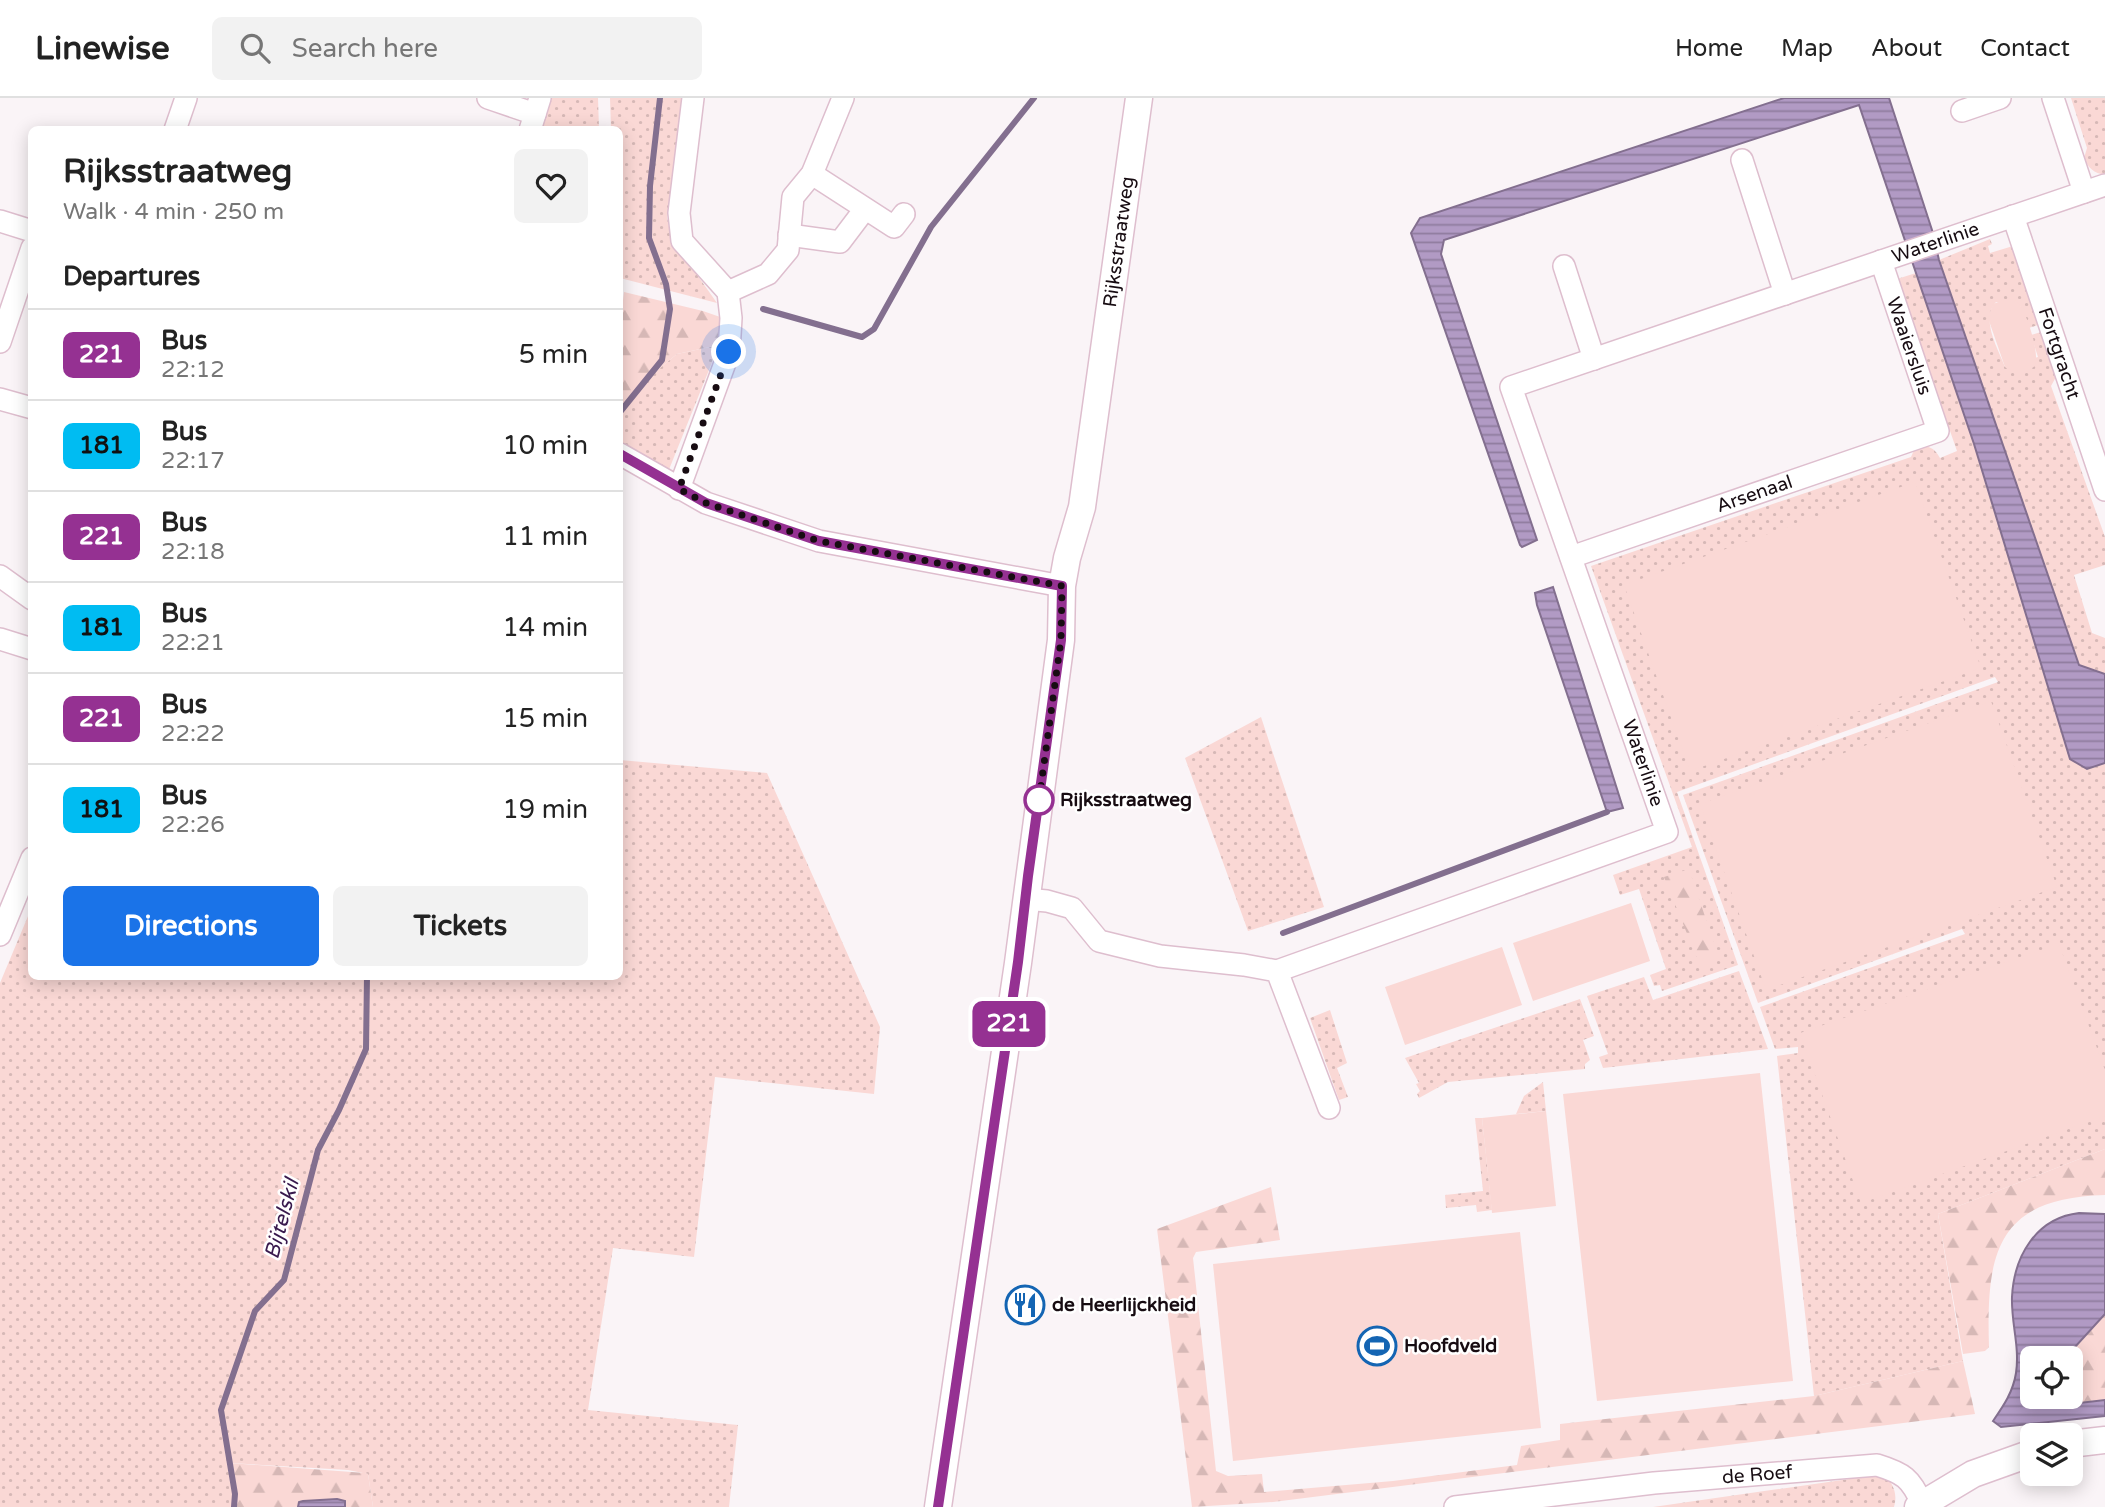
<!DOCTYPE html>
<html lang="en">
<head>
<meta charset="utf-8">
<style>
  :root { --surface:#fff; --page:#f2f2f2; --text:#222; --muted:#767676; --line:#e0e0e0; --accent:#1a73e8 }
  body { margin:0; font-family:"Varela Round",sans-serif; background:var(--page); color:var(--text); height:100vh; display:flex; flex-direction:column; font-size:26px; white-space:nowrap }
  * { box-sizing:border-box; margin:0 }
  p { font-size:23px; color:var(--muted) }
  .icon { flex:none; width:38px; height:38px; fill:none; stroke:currentColor; stroke-width:2; stroke-linecap:round; stroke-linejoin:round }
  .map { position:relative; flex:1; overflow:hidden }
  .details { position:absolute; left:28px; top:28px; width:595px; height:854px; display:flex; flex-direction:column; background:var(--surface); border-radius:10px; box-shadow:0 4px 18px #0003 }
  .details>* { flex:none }
  .badge { padding:0 14px; border-radius:10px; font-size:24px; line-height:46px }
  .buttons { position:absolute; left:2020px; top:1248px; display:grid; gap:14px }
  .buttons a { display:grid; place-items:center; width:63px; height:63px; border-radius:10px; background:var(--surface); box-shadow:0 4px 18px #0003; font-size:35px }
  .you { position:absolute; width:35px; height:35px; margin:-18px; border:5px solid #fff; border-radius:50%; background:#1a73e8; box-shadow:0 0 0 10px #1a73e833 }
  .map>.badge { position:absolute; translate:-50% -50%; box-shadow:0 0 0 4px #fff }
  h2 { padding:0 35px; font-size:26px; line-height:63px }
  .round { display:grid; place-items:center; flex:none; width:74px; height:74px; border-radius:10px; background:var(--page) }
  .summary { display:flex; align-items:center; justify-content:space-between; height:119px; padding:0 35px }
  h1 { font-size:33px; font-weight:700; line-height:52px }
  .primary-button { display:flex; gap:14px; margin-top:auto; padding:14px 35px }
  .primary-button a { flex:1; height:80px; border-radius:10px; background:var(--accent); color:#fff; font-size:28px; font-weight:700; line-height:80px; text-align:center }
  .primary-button a+a { background:var(--page); color:var(--text) }
  ul { padding:0; list-style:none }
  li { display:flex; align-items:center; gap:21px; height:91px; padding:0 35px; border-top:2px solid var(--line) }
  li div { flex:1 }
  li b { display:block; font-size:26px }
  li em { font-style:normal }
  li .badge { min-width:77px; font-weight:700; text-align:center }
  header { display:flex; align-items:center; gap:42px; box-sizing:border-box; height:98px; padding:0 35px; background:var(--surface); border-bottom:2px solid var(--line) }
  header strong { font-size:33px }
  nav { display:flex; gap:38px; margin-inline-start:auto; font-size:24px }
  .search { width:490px; height:63px; background:var(--page); display:flex; align-items:center; gap:18px; box-sizing:border-box; padding:0 24px; border-radius:10px; color:var(--muted); font-size:26px }
  .map>svg:first-child { display:block }
  .grass { fill:url(#grass-dots) }
  .forest { fill:url(#forest-firs) }
  .park { fill:#fad8d5 }
  .water { fill:url(#water-rules); stroke:#836f8f; stroke-width:2 }
  .lines { fill:none; stroke-linecap:round; stroke-linejoin:round }
  .stream { stroke:#836f8f; stroke-width:6 }
  .minor-casing { stroke:#debece; stroke-width:24 }
  .tertiary-casing { stroke:#debece; stroke-width:29 }
  .minor { stroke:#fff; stroke-width:21 }
  .tertiary { stroke:#fff; stroke-width:26 }
  .line-casing { stroke:#fff; stroke-width:16 }
  .line { stroke:#953192; stroke-width:10 }
  .walk { stroke:#170c12; stroke-width:7; stroke-dasharray:0 12.6 }
  .stop-dot { fill:#fff; stroke:#953192; stroke-width:3.5 }
  .labels { text-anchor:middle; dominant-baseline:central; stroke-width:5; stroke-linejoin:round; paint-order:stroke }
  .street-label { font-size:19px; fill:#170c12; stroke:#fff }
  .stop-label { font-size:19px; font-weight:bold; fill:#170c12; stroke:#fff; text-anchor:start }
  .poi-label { font-size:19px; font-weight:bold; fill:#170c12; stroke:#fff; text-anchor:start }
  .water-label { font-size:21px; font-style:italic; fill:#38194d; stroke:#fff }
</style>
</head>
<body>
<header>
<strong>Linewise</strong>
<div class="search"><svg class="icon" aria-label="search" viewBox="0 0 24 24"><circle cx="10" cy="10" r="6"/><path d="M15 15l6 6"/></svg>Search here</div>
<nav><a>Home</a><a>Map</a><a>About</a><a>Contact</a></nav>
</header>
<div class="map">
<svg width="2105" height="1409" viewBox="0 0 2105 1409">
  <defs>
    <pattern id="grass-dots" width="8" height="8" patternUnits="userSpaceOnUse" patternTransform="scale(1.75)"><rect width="8" height="8" fill="#fad8d5"/><path d="M2 2h.1M6 6h.1" fill="none" stroke="#d6b8b6" stroke-width="1.8" stroke-linecap="round"/></pattern>
    <pattern id="forest-firs" width="22" height="20" patternUnits="userSpaceOnUse" patternTransform="scale(1.75)"><rect width="22" height="20" fill="#fad8d5"/><path d="M5 1l3.5 6h-7zM16 11l3.5 6h-7z" fill="#d6b8b6"/></pattern>
    <pattern id="water-rules" width="6" height="5" patternUnits="userSpaceOnUse" patternTransform="scale(1.75)"><rect width="6" height="5" fill="#b19ac4"/><path d="M0 2.5h6" fill="none" stroke="#8f7c9e"/></pattern>
  </defs>
  <rect width="100%" height="100%" fill="#faf4f7"/>
  <path class="grass" d="M547,0H598L599,31L537,32Z
    M610,0H684L667,119L671,140L717,205L620,180V32L611,31Z
    M2071,0H2105V77C2094,75 2088,70 2084,60L2087,50Z
    M1990,141L1992,146L1988,148L1990,155L2013,148L2038,227L2029,230L2020,208L1996,204C1980,221 1998,250 2005,269L2038,259L2031,237L2041,234L2056,279L2051,288L2105,439V467L2074,477L2092,535L2105,540V576L2079,567L1939,162Z
    M1916,175L2087,671L2105,665V1051L1938,1116L1963,1263L1814,1298L1777,958L1798,955V949L1775,951L1760,909L1965,836L1962,831L1758,905L1683,697L1998,584L1995,579L1677,694L1738,867L1662,893L1660,887L1654,888L1650,877L1666,871L1639,791L1620,797L1613,777L1692,749L1591,468L1911,359L1915,350C1927,347 1933,348 1940,360L1957,353L1897,181Z
    M719,247L668,374L620,348V312L644,283L677,256Z
    M1261,619L1324,809L1248,833L1185,660Z
    M620,662L767,675L880,929L874,996L715,979L694,1159L613,1150L588,1312L738,1327L729,1409H373L368,1376L348,1372L230,1365L229,1409H0V885L31,811L32,878H620Z
    M1739,873L1768,951L1603,970L1599,959L1608,956L1587,898L1644,879L1653,902Z
    M1580,901L1594,938L1583,942L1590,962L1585,966V971L1448,984L1419,1000L1417,996L1420,993L1416,986L1419,985L1405,960Z
    M1330,912L1347,965L1337,970L1348,999L1339,1002L1310,920Z
    M1543,984L1546,1013L1516,1016L1524,998Z
    M1475,1020H1482L1492,1112L1477,1114L1476,1107L1446,1110L1445,1097L1483,1093Z
    M1884,1376C1893,1386 1898,1395 1894,1409H1653Z"/>
  <path class="forest" d="M624,194L703,213L723,220L719,247L677,256L644,283L620,312V227Z
    M1689,771L1719,860L1713,866L1701,870L1664,779Z
    M2105,1051V1097C1997,1100 1986,1154 1989,1249L1985,1253L1963,1256L1938,1116Z
    M1271,1089L1280,1142L1196,1154L1193,1160L1216,1373L1228,1378L1262,1376L1264,1394L1393,1383L1517,1367L1521,1348L1560,1342V1326L1814,1298L1963,1263L1975,1316L1273,1404L1192,1409L1157,1131Z
    M2105,1216V1302L2053,1308L2054,1299L2070,1298V1260H2065Z
    M229,1365L365,1375L368,1376L373,1409H345V1403H303L299,1404L298,1409H229Z"/>
  <path class="park" d="M2007,201C2013,202 2014,201 2018,205C2027,214 2040,256 2035,268L2023,276L2011,274L2005,269L1988,220L1993,206Z
    M1915,384L1981,570L1690,673L1624,487Z
    M1991,603L2057,789L1766,892L1700,706Z
    M1631,805L1650,863L1533,903L1513,845Z
    M2059,846L2105,972V1018L1861,1105L1800,935Z
    M1502,849L1522,907L1405,947L1385,889Z
    M1760,975L1793,1283L1597,1303L1563,996Z
    M1546,1013L1556,1108L1492,1115L1482,1020Z
    M1520,1134L1541,1330L1233,1363L1213,1166Z"/>
  <path class="water" d="M1784,0H1889L1932,132L1939,162L2079,567L2105,576V665L2087,671L2070,661L1974,346L1859,7L1444,142L1441,156L1537,442L1522,449L1520,447L1411,135L1420,120Z
    M1553,489L1623,710L1607,714L1537,507L1535,495Z
    M2079,1115L2105,1116V1216L2065,1260H2032V1298L2054,1299V1308L2105,1302V1318L2001,1329L1993,1323C2004,1307 2013,1294 2016,1275C2020,1249 2011,1225 2012,1199C2014,1158 2036,1120 2079,1115Z
    M337,1401L345,1403V1409H298L299,1404L303,1403Z"/>
  <g class="lines">
    <path class="stream" d="M763,211L862,239L874,231L931,129L1034,0
      M620,314L662,262L670,211L666,186L649,140L650,88L660,0
      M1283,835L1607,714
      M234,1409L235,1396L221,1312L255,1213L284,1182L318,1052L339,1012L366,951L367,878"/>
    <defs>
      <g id="minor">
        <path d="M488,0L535,16"/>
        <path d="M2053,0L2084,94"/>
        <path d="M1962,13L2000,0"/>
        <path d="M175,32L186,0"/>
        <path d="M530,32L540,0"/>
        <path d="M1742,62L1785,196"/>
        <path d="M812,76L894,129L904,116"/>
        <path id="s1" d="M2013,118L2105,392"/>
        <path d="M0,123L32,133"/>
        <path d="M789,137L840,144L865,111"/>
        <path d="M1564,168L1594,261"/>
        <path d="M728,194L768,176L788,152L793,99L812,76L843,0"/>
        <path d="M0,244L32,150"/>
        <path d="M0,301L32,310"/>
        <path d="M620,356L706,405L819,443L1062,488"/>
        <path d="M679,391L729,254L731,220L728,194L682,143L679,115L693,0"/>
        <path id="s2" d="M1571,459L1938,333L1881,163"/>
        <path d="M0,478L32,501"/>
        <path d="M0,541L32,551"/>
        <path d="M1025,801L1047,803L1072,810L1099,843L1160,858L1244,867L1277,873L1329,1010"/>
        <path d="M0,837L32,760"/>
        <path id="s3" d="M1277,873L1667,734L1511,289L2105,87"/>
        <path id="s4" d="M1455,1409L1654,1385L1877,1367C1903,1375 1911,1380 1922,1406"/>
      </g>
      <g id="tertiary">
        <path d="M2070,1346L2105,1342"/>
        <path id="s5" d="M938,1409L1018,865L1061,542L1062,488L1067,460L1082,409L1139,0"/>
        <path d="M1918,1409L1973,1376L2032,1355"/>
      </g>
    </defs>
    <use href="#minor" class="minor-casing"/>
    <use href="#tertiary" class="tertiary-casing"/>
    <use href="#minor" class="minor"/>
    <use href="#tertiary" class="tertiary"/>
  </g>
  <g class="lines">
    <defs>
      <path id="line" d="M620,356L706,405L819,443L1062,488L1061,542L1028,778L1018,864L938,1409"/>
    </defs>
    <use href="#line" class="line-casing"/>
    <use href="#line" class="line"/>
    <path class="walk" d="M729,254L679,391L706,405L819,443L1062,488L1061,542L1039,702"/>
  </g>
  <defs>
    <symbol id="restaurant-ring" viewBox="-11 -11 22 22"><circle r="9.5" fill="#fff" stroke="#1465b3" stroke-width="1.5"/><path d="M-5-6h1v4h1v-4h1v4h1v-4h1v5L-1.5 .5V6h-2V.5L-5-1ZM5-6V6H3V1.5H1.5Q1.5-4 5-6Z" fill="#1465b3"/></symbol>
    <symbol id="stadium-ring" viewBox="-11 -11 22 22"><circle r="9.5" fill="#fff" stroke="#1465b3" stroke-width="1.5"/><path d="M0-5a6.5 5 0 1 0 0 10a6.5 5 0 1 0 0-10ZM-3.5-1.8h7v3.6h-7Z" fill="#1465b3"/></symbol>
  </defs>
  <g fill-rule="evenodd">
    <use href="#restaurant-ring" x="1003" y="1185" width="44" height="44"/>
    <use href="#stadium-ring" x="1355" y="1226" width="44" height="44"/>
  </g>
  <circle class="stop-dot" cx="1039" cy="702" r="14"/>
  <g class="labels">
    <g class="street-label">
      <text stroke="none"><textPath href="#s5" startOffset="1279">Rijksstraatweg</textPath></text>
      <text stroke="none"><textPath href="#s3" startOffset="1334">Waterlinie</textPath></text>
      <text transform="translate(1909 248) rotate(71)">Waaiersluis</text>
      <text stroke="none"><textPath href="#s1" startOffset="145">Fortgracht</textPath></text>
      <text stroke="none"><textPath href="#s2" startOffset="194">Arsenaal</textPath></text>
      <text transform="translate(1643 665) rotate(71)">Waterlinie</text>
      <text stroke="none"><textPath href="#s4" startOffset="304">de Roef</textPath></text>
    </g>
    <g class="stop-label">
      <text x="1060" y="702">Rijksstraatweg</text>
    </g>
    <g class="poi-label">
      <text x="1052" y="1207">de Heerlijckheid</text>
      <text x="1404" y="1248">Hoofdveld</text>
    </g>
    <g class="water-label">
      <text transform="translate(282 1121) rotate(-75)">Bijtelskil</text>
    </g>
  </g>
</svg>
<div class="buttons">
<a><svg class="icon" aria-label="locate" viewBox="0 0 24 24"><circle cx="12" cy="12" r="6"/><path d="M12 2v4M12 18v4M2 12h4M18 12h4"/></svg></a>
<a><svg class="icon" aria-label="layers" viewBox="0 0 24 24"><path d="M12 4l9 5-9 5-9-5zM3 14l9 5 9-5"/></svg></a>
</div>
<div class="you" style="left:729px;top:254px"></div>
<b class="badge" style="left:1009px;top:926px;background:#953192;color:#fff">221</b>
<section class="details">
<div class="summary"><div><h1>Rijksstraatweg</h1><p>Walk · 4 min · 250 m</p></div><a class="round"><svg class="icon" aria-label="heart" viewBox="0 0 24 24"><path d="M12 20l-8-8c-3-5 5-10 8-4 3-6 11-1 8 4z"/></svg></a></div>
<h2>Departures</h2>
<ul>
<li><span class="badge" style="background:#953192;color:#fff">221</span><div><b>Bus</b><p>22:12</p></div><em>5 min</em></li>
<li><span class="badge" style="background:#00bcf2;color:#111">181</span><div><b>Bus</b><p>22:17</p></div><em>10 min</em></li>
<li><span class="badge" style="background:#953192;color:#fff">221</span><div><b>Bus</b><p>22:18</p></div><em>11 min</em></li>
<li><span class="badge" style="background:#00bcf2;color:#111">181</span><div><b>Bus</b><p>22:21</p></div><em>14 min</em></li>
<li><span class="badge" style="background:#953192;color:#fff">221</span><div><b>Bus</b><p>22:22</p></div><em>15 min</em></li>
<li><span class="badge" style="background:#00bcf2;color:#111">181</span><div><b>Bus</b><p>22:26</p></div><em>19 min</em></li>
</ul>
<div class="primary-button"><a>Directions</a><a>Tickets</a></div>
</section>
</div>
</body>
</html>
